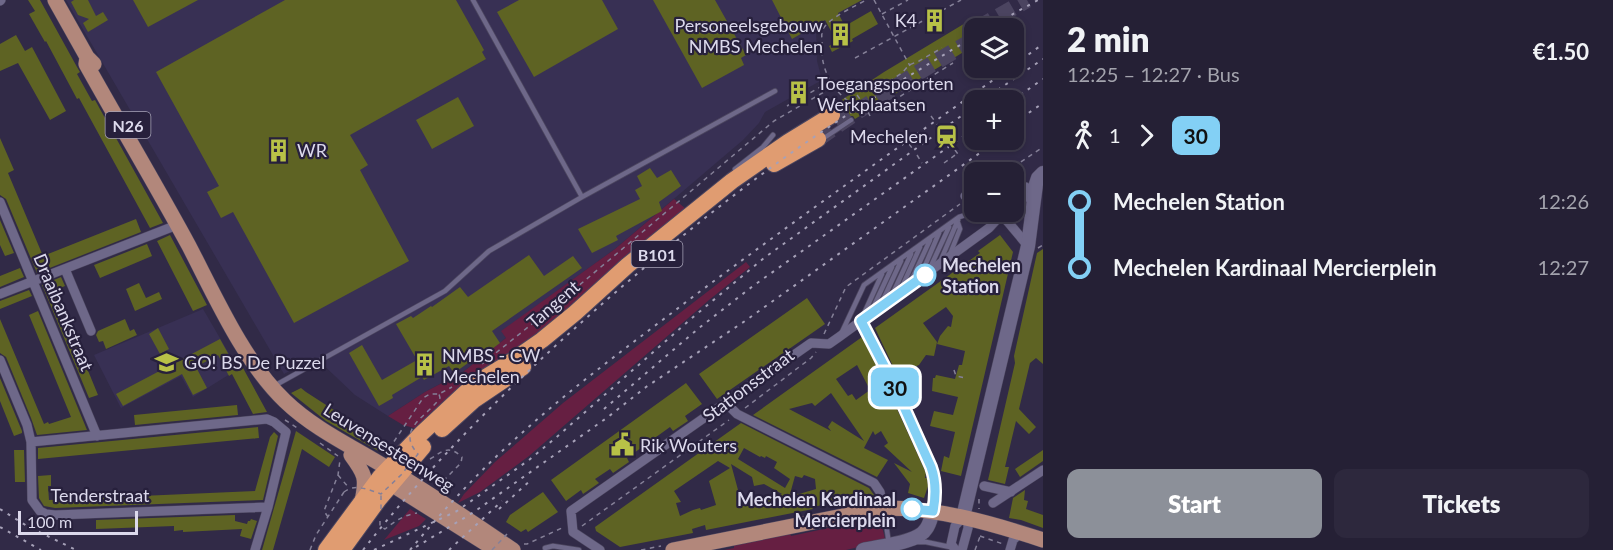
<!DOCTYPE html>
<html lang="en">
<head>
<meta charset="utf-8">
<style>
  :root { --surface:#252035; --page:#2d283d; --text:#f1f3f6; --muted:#a3a3ad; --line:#423e50; --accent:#8c9099 }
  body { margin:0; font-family:Lato,sans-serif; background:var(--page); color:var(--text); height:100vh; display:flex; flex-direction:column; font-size:22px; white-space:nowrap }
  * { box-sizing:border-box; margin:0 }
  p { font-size:20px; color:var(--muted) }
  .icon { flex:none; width:33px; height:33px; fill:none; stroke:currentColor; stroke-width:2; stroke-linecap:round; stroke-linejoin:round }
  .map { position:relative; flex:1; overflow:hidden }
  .side { display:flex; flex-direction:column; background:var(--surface); width:570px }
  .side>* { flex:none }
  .badge { padding:0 12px; border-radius:9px; font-size:21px; line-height:39px }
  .buttons { position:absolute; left:964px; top:18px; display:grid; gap:12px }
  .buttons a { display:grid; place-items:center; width:60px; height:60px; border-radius:12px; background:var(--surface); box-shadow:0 3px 9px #0003,0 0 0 2px var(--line); font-size:30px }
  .scale { position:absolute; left:18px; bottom:15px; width:120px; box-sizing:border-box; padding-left:6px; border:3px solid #dcd9ec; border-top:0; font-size:16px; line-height:21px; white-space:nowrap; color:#dcd9ec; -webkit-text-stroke:4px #27203c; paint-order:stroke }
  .map>.badge { position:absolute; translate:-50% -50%; box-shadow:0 0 0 3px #fff }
  .legs { display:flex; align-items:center; gap:9px; height:66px; padding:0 24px; font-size:20px }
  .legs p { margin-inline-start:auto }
  .overview { display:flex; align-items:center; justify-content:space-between; height:102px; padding:0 24px }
  h1 { font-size:33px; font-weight:800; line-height:45px }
  .cta { display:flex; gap:12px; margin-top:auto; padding:12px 24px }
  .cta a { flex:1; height:69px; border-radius:12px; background:var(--accent); color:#fff; font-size:24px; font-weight:800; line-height:69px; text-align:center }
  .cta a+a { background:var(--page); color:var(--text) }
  ul { padding:0 24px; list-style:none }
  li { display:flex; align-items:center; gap:21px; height:66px; font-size:22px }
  li i { display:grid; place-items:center; width:9px; height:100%; margin:0 8px; background:currentColor }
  li i::after { content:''; width:15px; height:15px; margin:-8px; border:4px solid; border-radius:50%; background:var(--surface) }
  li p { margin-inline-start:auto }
  li:first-child i { background:linear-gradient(#0000 50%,currentColor 0) }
  li:last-child i { background:linear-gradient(currentColor 50%,#0000 0) }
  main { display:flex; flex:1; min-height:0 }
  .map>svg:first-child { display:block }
  .built { fill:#383054 }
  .green { fill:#661f42 }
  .building { fill:#5e6323; fill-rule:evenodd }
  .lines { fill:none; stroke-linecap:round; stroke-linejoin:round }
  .highway-tunnel { stroke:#4b4460; stroke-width:16; stroke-dasharray:16 8; stroke-linecap:butt }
  .lane-casing { stroke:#4c465f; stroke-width:6 }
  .street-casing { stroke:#4c465f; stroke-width:10 }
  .secondary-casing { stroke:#4c465f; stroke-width:15 }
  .primary-casing { stroke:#4c465f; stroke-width:16 }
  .highway-casing { stroke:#4c465f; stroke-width:18 }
  .path { stroke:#858098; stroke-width:1.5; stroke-dasharray:4.5 4.5; stroke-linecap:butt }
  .lane { stroke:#6e6889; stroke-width:4.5 }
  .street { stroke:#6e6889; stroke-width:9 }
  .secondary { stroke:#6e6889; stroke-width:14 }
  .primary { stroke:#b2877b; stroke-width:15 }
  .highway { stroke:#e09c71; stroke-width:16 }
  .rail { stroke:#a6a1b8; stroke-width:2; stroke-dasharray:3 6; stroke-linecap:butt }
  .path-bridge { stroke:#858098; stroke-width:1.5; stroke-dasharray:4.5 4.5; stroke-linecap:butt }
  .line-1-casing { stroke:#fff; stroke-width:14 }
  .line-1 { stroke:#83d0f5; stroke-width:9 }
  .stop-1-dot { fill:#fff; stroke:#83d0f5; stroke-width:3 }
  .labels { text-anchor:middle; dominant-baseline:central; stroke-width:4.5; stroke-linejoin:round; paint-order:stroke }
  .shield { fill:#27203c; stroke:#a6a2b7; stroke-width:1.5 }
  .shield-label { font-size:16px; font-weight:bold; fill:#dcd9ec }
  .poi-label { font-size:18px; fill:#dcd9ec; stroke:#27203c; text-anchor:start }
  .stop-label { font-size:18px; font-weight:bold; fill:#dcd9ec; stroke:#27203c; text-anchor:start }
  .street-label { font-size:18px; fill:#dcd9ec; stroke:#27203c }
</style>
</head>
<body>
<main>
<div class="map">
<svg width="1043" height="550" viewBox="0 0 1043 550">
  <rect width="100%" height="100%" fill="#312a47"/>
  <path class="built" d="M66,0H862L816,26L817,61L822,80L765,112L759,123L743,140L615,249L502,331L506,338L463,372L425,392L388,416L355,395L315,357L284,374Z
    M203,309L238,369L193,397L181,376L121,408L94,355Z"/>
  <path class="green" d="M674,199L686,209L574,307L418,429L403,425L388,416L425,392L463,372L506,338L501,331L615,249Z
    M746,262L750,267L709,300L529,456L480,492L458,503L464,494L495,462L563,403Z
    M410,509L426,519L419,526L384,540Z
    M879,513L885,539L884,541L846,550H724L734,548V543L790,531L791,536L833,527L852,518Z"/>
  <path class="building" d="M28,0H40L77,67L80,72L77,74L92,101L95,100L163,223L150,228L79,98L77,99L46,41L45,42L29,14L35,11Z
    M74,0H88L96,16L103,12L108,20L88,32L83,23L89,19L78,15L71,2Z
    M133,0H198L148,27Z
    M285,0H456L484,50L482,52L486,59L350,135L368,165L360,170L409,261L294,323L233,212L221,218L207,192L219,186L156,72Z
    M519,0H602L618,29L534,77L497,12Z
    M653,0H715L746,55L741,58L744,65L702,88Z
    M772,0H862L838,13L845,26L871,11L878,24L852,39L853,41L832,52L829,46L837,42L825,20L792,39Z
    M985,17L992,28H975V45L903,89L855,119L853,116H850L839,123L841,119L842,114L841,109L834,105L884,72L972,19L976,23Z
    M16,35L25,51L32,47L66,111L50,120L18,63L0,71V44Z
    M458,97L474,126L432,149L416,120Z
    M0,138L14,170L8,173L43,256L136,219L141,232L37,273L6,199L0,195Z
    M650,168L657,178L671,170L681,186L659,202L662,211L616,236L618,240L592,253L578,229L640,199L635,190L642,186L637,176Z
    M0,220L14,253L5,256L0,245Z
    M170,235L207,305L193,311L157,241Z
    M1000,235L1013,252L961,476L941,471L944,456L949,458L955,432L930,426L934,411L953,415L958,397L932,391L933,378H935L936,375L955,379L959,365H962L965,351L937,344L940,336L948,326L951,327L953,316L946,307L923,323L937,342L934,356L926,355L919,365L909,369L910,371L899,379L875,328L980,253L978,251Z
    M147,244L152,256L100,278L94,265Z
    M1043,249V364L1036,358L1030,363L1019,409L1036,427L1029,434L1016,421L1005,467H1009L1005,484L988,480L1015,363L1014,356L1037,253Z
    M529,255L544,276L573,256L582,268L492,331L500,343L480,358L478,356L454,373L449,366L424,380L422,377L392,395L393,398L379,406L349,353L362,345L382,380L417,360L396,324L411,316L413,318L431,306L432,307L460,287L468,297Z
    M20,268L24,277L0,287V276Z
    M61,277L65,286L55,290L98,395L89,398L42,285Z
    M139,283L146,298L159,292L162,299L135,311L126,289Z
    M29,290L32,296L0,309V301Z
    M807,298L825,324L717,399L699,374Z
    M38,311L87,430L37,435L31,418L6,357L0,353V319L44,424L48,422L49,424L71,417L29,315Z
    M125,319L130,331L134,329L137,335L106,349L103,341L99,342L96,335L98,331Z
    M158,328L169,349L160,354L149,334Z
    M862,337L882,376L926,473L925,478H927L928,486L924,498L908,493L910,484L894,463L912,472L884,446L888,443L881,431L875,435L873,431L864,448L888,460L877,477L753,415ZM857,365L870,390L856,400L852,394L848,396L836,379ZM831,393L864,441L832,421L828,427L831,431L789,409L812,403L815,406Z
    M220,339L238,371L243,368L267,412L253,414L232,374L229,376L218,355L196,367L207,388L193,395L182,374L123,406L116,394Z
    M0,378L22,431V433L14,436L0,401Z
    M686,383L702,404L685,416L688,421L673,431L670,427L627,458L629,462L613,473L610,469L595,479L599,483L583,494L581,490L566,501L551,480Z
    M301,388L306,392L385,443L380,452L326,421L291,393Z
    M237,405L238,415L135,425L134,415Z
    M741,423L869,488L874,495L873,497L835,505L834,503L812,507L813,509L706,530L705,525L692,529L693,533L620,547L596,531L595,527ZM744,448L760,457L761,456L765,458L766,456L777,462L774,468L790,479L785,488L738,459ZM718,461L730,468L709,481L716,505L701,510L700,508L693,510L680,516L676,503L681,502L674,491ZM731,464L752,477L754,486L764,484L782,494L741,501ZM804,475L815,479L816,489L799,494L795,493L790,494L795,476L802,478Z
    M258,427L259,438L38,459V448Z
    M296,431L335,457L329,467L302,449L273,550H262Z
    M274,432L278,436L263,500L55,508L44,506L39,498L38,476L51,475V486H48L49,500L255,491L270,437Z
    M14,450H24L25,482H15Z
    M1043,450V461L1020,477L1015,469Z
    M1025,490L1024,500L1028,501L1026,509L1043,515V528L1021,520L1009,518L1013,498Z
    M543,492L558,512L528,532L526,529L521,532L506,522L510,515Z
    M235,515V521L247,524L248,521H250L251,519L257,521L251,539L240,536L242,529L183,532V530L174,531V526L96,529V520Z"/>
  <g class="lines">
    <path class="highway-tunnel" d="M978,28L1027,0
      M818,139C868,103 921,70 975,39"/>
    <defs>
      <path id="lane" d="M473,0L582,197
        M821,140L851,120
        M735,169L763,147L773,135
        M950,254L960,229L958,223
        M940,262L958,220
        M930,268L949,227
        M921,275L939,233
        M911,281L930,240
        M901,289L920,247
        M892,295L911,254
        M882,302L901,261
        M871,312L892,267
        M862,318L882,274
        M842,332L864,285L959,217L972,213
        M274,386L445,291L489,251L582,197L775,91
        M884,511L889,544
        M917,542H926L950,547
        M545,548L553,546L579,550"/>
      <path id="street" d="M0,1L1,0
        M965,196L975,203
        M1016,200L1026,187
        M0,202L97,436
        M1014,205L1035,190
        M972,213L991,217L1002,214
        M1001,215L1008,222L1028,246
        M65,269L91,331
        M0,294L177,225
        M861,321L895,387L931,467C936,481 936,496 933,511
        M0,360L27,425L31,442L32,500L40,511L46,514L55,515L268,507
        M727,404L737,414L874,483L880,492L883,508
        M31,442L267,419L274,422L286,432L268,507L255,550
        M984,486L1011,492
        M993,503L1043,470
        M573,532L571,511L811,343L829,344L839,337L989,228L1001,215
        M573,532L600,550
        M954,550V548L951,544L955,526L963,517
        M962,550L968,528V518
        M1010,550L1013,540L1020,533"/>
      <path id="secondary" d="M963,517L1028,246L1036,184L1038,178L1043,173
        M863,550C879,546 918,543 926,529C930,524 931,517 933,511"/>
      <path id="primary" d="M55,0L87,57L94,64
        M87,57L86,64C120,125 156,185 189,246C215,296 244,362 285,401C314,429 353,447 387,468C430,494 472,522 513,550
        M351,455C365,474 367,478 362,501
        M383,479L496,550
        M673,550L883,508C939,508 991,523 1043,540"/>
      <path id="highway" d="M774,164L818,139
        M442,429L474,400L523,367
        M326,550L380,477L422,433L466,392L484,378L512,361L542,340L575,313L628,265L732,181L788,142L832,115
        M342,550L379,499L423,447"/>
    </defs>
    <use href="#lane" class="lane-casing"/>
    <use href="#street" class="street-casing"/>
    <use href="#secondary" class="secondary-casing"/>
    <use href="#primary" class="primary-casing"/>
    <use href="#highway" class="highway-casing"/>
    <path class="path" d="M874,0L910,66
      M882,14L908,0
      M855,58L961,0
      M927,79L953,63
      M874,91L902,73L909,65L919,61L942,48
      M857,95L863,103
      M848,101C830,87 820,66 822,43C822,39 821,33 823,29C830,17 854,7 866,0
      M787,106L829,82
      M885,106L915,87
      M868,112L871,118
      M931,116L934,120
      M937,124L939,128
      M901,133L906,140
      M944,135L950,143
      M909,144L912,148
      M955,150L960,157
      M917,155L922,163
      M944,163L958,153
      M1016,166L1018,169L1019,182
      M987,167L991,172
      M1006,172L1043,147
      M1038,248L1043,245
      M824,334L846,287L960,204
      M482,364L557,304L774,121L826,91L830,82
      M954,370L956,376L965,378L964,380
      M745,408L811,358L816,352
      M285,420L299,429
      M320,443L338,456
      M389,449L423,398L430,394H439L452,387
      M430,459C442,452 448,444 462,457L461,463L446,478L441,488
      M338,475L349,488
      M979,499V509
      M328,517L324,511L338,475L340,460
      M380,521V526L385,529C395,521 404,515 417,513
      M582,526L729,420
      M980,536L1003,544
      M524,544H527L564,527
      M310,550L316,535L344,492
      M641,550L661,546
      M975,550L981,534"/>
    <use href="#lane" class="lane"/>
    <use href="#street" class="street"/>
    <use href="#secondary" class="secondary"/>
    <use href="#primary" class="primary"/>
    <use href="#highway" class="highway"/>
    <path class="rail" d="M988,28L1038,0
      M1014,65L1043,44
      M983,100L1043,59
      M1013,100L1043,79
      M1014,123L1043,103
      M604,409L699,328L753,286L975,128
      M0,509L27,526L76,550
      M499,509L532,479
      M0,527L41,550
      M416,547L474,512L608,417L646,387L745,321L998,140
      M363,550C436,457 521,375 610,297C676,240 745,184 817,135C868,100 922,68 975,36
      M374,550L457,511L529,460L559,435L692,318L764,258L975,106
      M410,550C445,508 482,468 523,432C576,384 634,342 690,299C795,220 903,144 1010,68
      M449,550L502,501"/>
    <path class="path-bridge" d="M344,492C355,483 369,490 381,494L401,475L418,454C397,431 422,419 437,402L440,398L439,394
      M381,509V495
      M492,550L507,534"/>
  </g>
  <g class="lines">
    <defs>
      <path id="line-1" d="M912,509L933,511C936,496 936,481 931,467L895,387L861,321L925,275"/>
    </defs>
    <use href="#line-1" class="line-1-casing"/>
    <use href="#line-1" class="line-1"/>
  </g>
  <defs>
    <symbol id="building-bare" viewBox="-9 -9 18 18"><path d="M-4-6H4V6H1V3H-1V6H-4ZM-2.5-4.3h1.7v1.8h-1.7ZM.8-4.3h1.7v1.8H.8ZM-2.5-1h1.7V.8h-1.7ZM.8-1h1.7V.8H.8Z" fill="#b8c147" stroke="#27203c" stroke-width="2.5" paint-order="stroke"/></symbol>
    <symbol id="station-bare" viewBox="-9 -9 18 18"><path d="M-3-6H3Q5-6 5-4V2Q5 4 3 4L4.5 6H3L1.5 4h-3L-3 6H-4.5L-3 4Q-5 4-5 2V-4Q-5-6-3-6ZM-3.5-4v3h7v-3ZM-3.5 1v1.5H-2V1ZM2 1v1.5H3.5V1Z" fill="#b8c147" stroke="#27203c" stroke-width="2.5" paint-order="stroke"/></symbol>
    <symbol id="school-bare" viewBox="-9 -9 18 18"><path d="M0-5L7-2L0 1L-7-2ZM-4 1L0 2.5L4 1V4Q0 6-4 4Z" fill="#b8c147" stroke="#27203c" stroke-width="2.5" paint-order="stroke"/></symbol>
    <symbol id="civic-bare" viewBox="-9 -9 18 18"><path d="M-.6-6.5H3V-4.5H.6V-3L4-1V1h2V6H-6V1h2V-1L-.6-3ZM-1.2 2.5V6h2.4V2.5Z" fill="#b8c147" stroke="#27203c" stroke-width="2.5" paint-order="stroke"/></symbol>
  </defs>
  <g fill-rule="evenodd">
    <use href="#building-bare" x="918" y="4" width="33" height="33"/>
    <use href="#building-bare" x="824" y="18" width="33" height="33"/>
    <use href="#building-bare" x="782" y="76" width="33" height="33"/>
    <use href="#station-bare" x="930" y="120" width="33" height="33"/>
    <use href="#building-bare" x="262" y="134" width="33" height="33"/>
    <use href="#school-bare" x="150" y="346" width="33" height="33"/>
    <use href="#building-bare" x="408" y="348" width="33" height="33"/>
    <use href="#civic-bare" x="606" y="428" width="33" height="33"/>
  </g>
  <g class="stop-1-dot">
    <circle cx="925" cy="275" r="10"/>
    <circle cx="912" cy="509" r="10"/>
  </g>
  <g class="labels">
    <g class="shield">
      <rect x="105.5" y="112" width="45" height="26" rx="4.5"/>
      <rect x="631.5" y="241" width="51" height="26" rx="4.5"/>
    </g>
    <g class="shield-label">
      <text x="128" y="125">N26</text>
      <text x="657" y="254">B101</text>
    </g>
    <g class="poi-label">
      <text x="917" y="20" text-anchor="end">K4</text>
      <text x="823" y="25" text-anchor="end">Personeelsgebouw<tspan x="823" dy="21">NMBS Mechelen</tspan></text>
      <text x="817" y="83">Toegangspoorten<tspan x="817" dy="21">Werkplaatsen</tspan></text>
      <text x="928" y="136" text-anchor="end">Mechelen</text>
      <text x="297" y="150">WR</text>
      <text x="442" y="355">NMBS - CW<tspan x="442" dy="21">Mechelen</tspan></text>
      <text x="184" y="362">GO! BS De Puzzel</text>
      <text x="640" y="445">Rik Wouters</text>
    </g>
    <g class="stop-label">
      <text x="942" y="265">Mechelen<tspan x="942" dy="21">Station</tspan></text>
      <text x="896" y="499" text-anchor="end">Mechelen Kardinaal<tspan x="896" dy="21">Mercierplein</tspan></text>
    </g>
    <g class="street-label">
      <text transform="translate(553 304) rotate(-41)">Tangent</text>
      <text transform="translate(64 312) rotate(67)">Draaibankstraat</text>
      <text transform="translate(748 385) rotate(-37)">Stationsstraat</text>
      <text transform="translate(389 447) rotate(32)">Leuvensesteenweg</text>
      <text x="100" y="495">Tenderstraat</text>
    </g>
  </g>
</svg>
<div class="buttons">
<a><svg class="icon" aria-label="layers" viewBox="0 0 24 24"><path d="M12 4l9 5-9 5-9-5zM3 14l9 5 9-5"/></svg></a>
<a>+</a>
<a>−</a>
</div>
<div class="scale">100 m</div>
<b class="badge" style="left:895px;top:387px;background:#83d0f5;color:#111">30</b>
</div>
<section class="side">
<div class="overview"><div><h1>2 min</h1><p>12:25 – 12:27 · Bus</p></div><b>€1.50</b></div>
<div class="legs"><svg class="icon" aria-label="walk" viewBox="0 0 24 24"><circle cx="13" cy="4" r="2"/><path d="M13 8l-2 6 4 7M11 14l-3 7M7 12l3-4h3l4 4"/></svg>1<svg class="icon" aria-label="forward" viewBox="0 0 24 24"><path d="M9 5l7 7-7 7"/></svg><b class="badge" style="background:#83d0f5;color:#111">30</b></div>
<ul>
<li><i style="color:#83d0f5"></i><b>Mechelen Station</b><p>12:26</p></li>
<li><i style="color:#83d0f5"></i><b>Mechelen Kardinaal Mercierplein</b><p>12:27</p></li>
</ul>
<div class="cta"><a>Start</a><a>Tickets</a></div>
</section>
</main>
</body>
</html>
